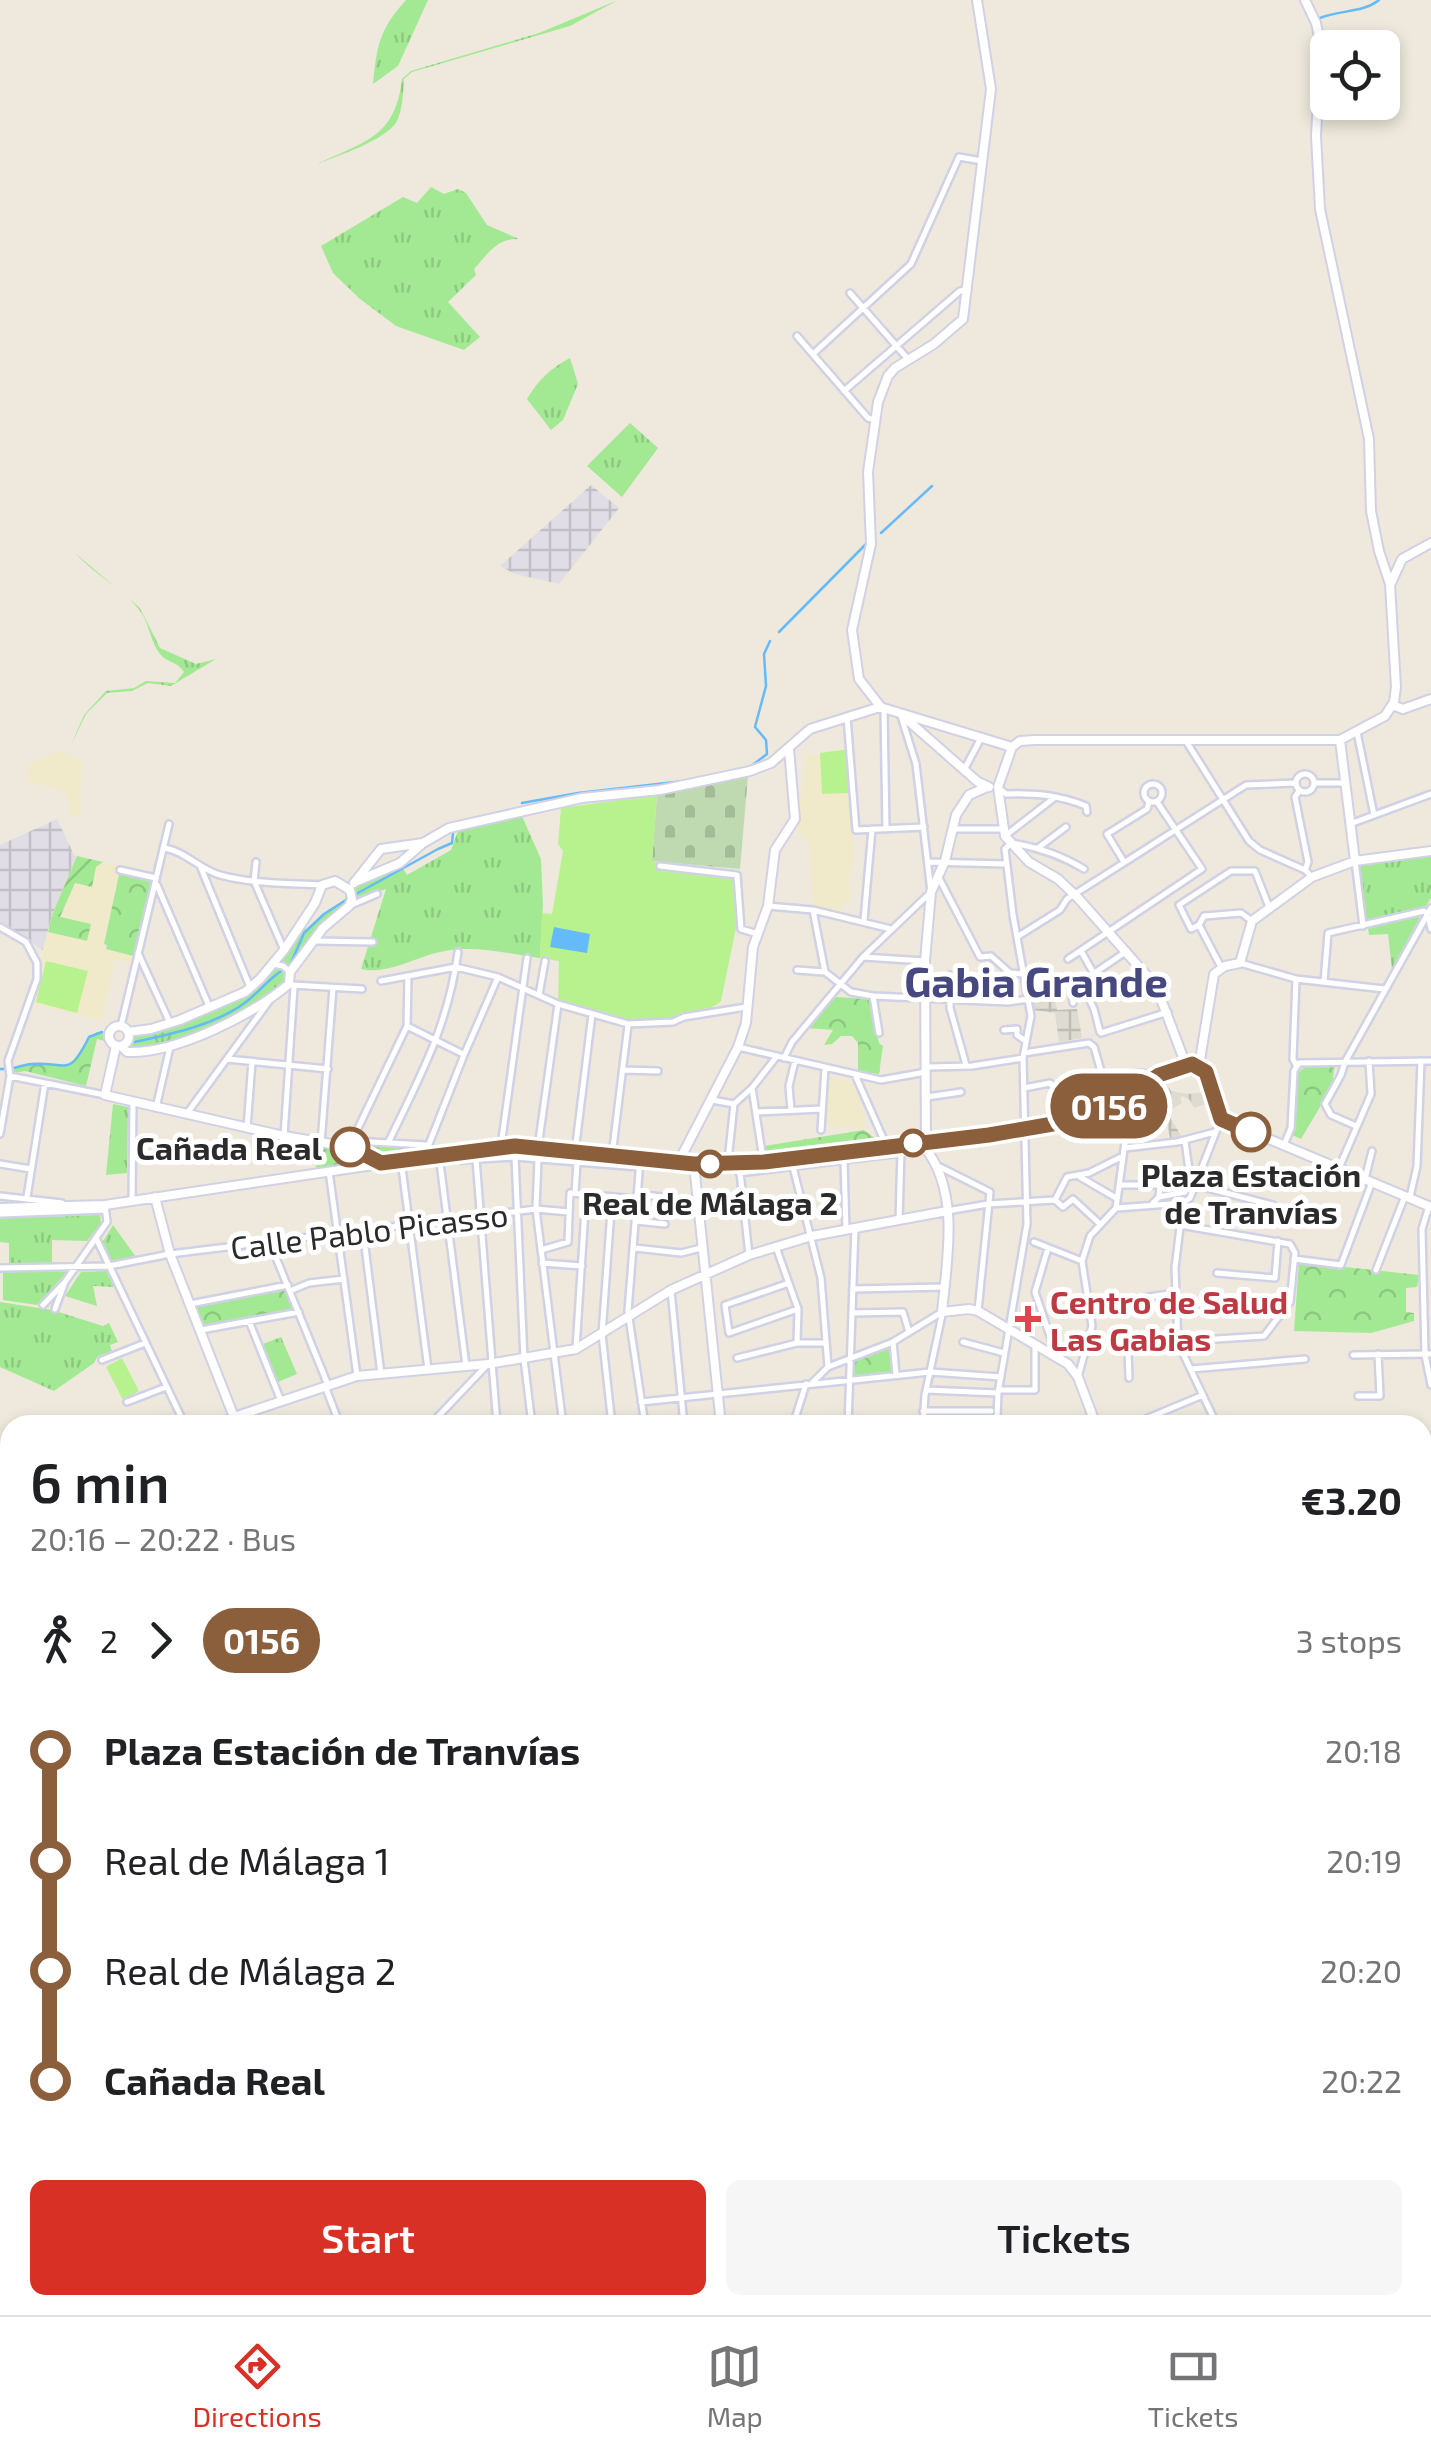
<!DOCTYPE html>
<html lang="en">
<head>
<meta charset="utf-8">
<style>
  :root { --surface:#fff; --page:#f6f6f6; --text:#202124; --muted:#757577; --line:#e0e0e0; --accent:#d93025 }
  body { margin:0; font-family:"Exo 2",sans-serif; background:var(--page); color:var(--text); height:100vh; display:flex; flex-direction:column; font-size:38px; white-space:nowrap }
  * { box-sizing:border-box; margin:0 }
  p { font-size:32px; color:var(--muted) }
  .icon { flex:none; width:55px; height:55px; fill:none; stroke:currentColor; stroke-width:2; stroke-linecap:round; stroke-linejoin:round }
  .map { position:relative; flex:1; overflow:hidden }
  .side { position:absolute; left:0px; top:1415px; width:1432px; height:900px; display:flex; flex-direction:column; background:var(--surface); border-radius:30px 30px 0 0; box-shadow:0 5px 15px #0003 }
  .side>* { flex:none }
  .badge { padding:0 20px; border-radius:32px; font-size:35px; line-height:65px }
  .buttons { position:absolute; left:1310px; top:30px; display:grid; gap:20px }
  .buttons a { display:grid; place-items:center; width:90px; height:90px; border-radius:15px; background:var(--surface); box-shadow:0 5px 15px #0003; font-size:50px }
  .map>.badge { position:absolute; translate:-50% -50%; box-shadow:0 0 0 5px #fff }
  .legs { display:flex; align-items:center; gap:15px; height:110px; padding:0 30px; font-size:32px }
  .legs p { margin-inline-start:auto }
  .summary { display:flex; align-items:center; justify-content:space-between; height:170px; padding:0 30px }
  h1 { font-size:55px; font-weight:600; line-height:75px }
  .primary-button { display:flex; gap:20px; margin-top:auto; padding:20px 30px }
  .primary-button a { flex:1; height:115px; border-radius:15px; background:var(--accent); color:#fff; font-size:40px; font-weight:600; line-height:115px; text-align:center }
  .primary-button a+a { background:var(--page); color:var(--text) }
  ul { padding:0 30px; list-style:none }
  li { display:flex; align-items:center; gap:35px; height:110px; font-size:38px }
  li i { display:grid; place-items:center; width:15px; height:100%; margin:0 12px; background:currentColor }
  li i::after { content:''; width:25px; height:25px; margin:-12px; border:8px solid; border-radius:50%; background:var(--surface) }
  li p { margin-inline-start:auto }
  li:first-child i { background:linear-gradient(#0000 50%,currentColor 0) }
  li:last-child i { background:linear-gradient(currentColor 50%,#0000 0) }
  .dock { display:flex; justify-content:space-around; align-items:center; height:140px; border-top:2px solid var(--line); background:var(--surface); font-size:28px; color:var(--muted) }
  .dock a { display:grid; justify-items:center; gap:5px }
  .dock .active { color:var(--accent) }
  .map>svg:first-child { display:block }
  .industrial { fill:url(#industrial-grid) }
  .education { fill:#f1eaca }
  .grass { fill:url(#grass-tufts) }
  .cemetery { fill:url(#cemetery-stones) }
  .park { fill:url(#park-crowns) }
  .garden { fill:url(#garden-furrows) }
  .pitch { fill:#b8f28e }
  .plaza { fill:url(#plaza-grid) }
  .water { fill:#65bbf9 }
  .lines { fill:none; stroke-linecap:round; stroke-linejoin:round }
  .stream { stroke:#65bbf9; stroke-width:2.5 }
  .street-casing { stroke:#d1d1e5; stroke-width:10 }
  .secondary-casing { stroke:#d1d1e5; stroke-width:12 }
  .street { stroke:#fff; stroke-width:5 }
  .secondary { stroke:#fff; stroke-width:8 }
  .line-1-casing { stroke:#fff; stroke-width:22 }
  .line-1 { stroke:#8b5e3c; stroke-width:15 }
  .stop-1-dot { fill:#fff; stroke:#8b5e3c; stroke-width:5 }
  .health-dot { fill:#e0444e; stroke:#fff; stroke-width:4 }
  .labels { text-anchor:middle; dominant-baseline:central; stroke-width:10; stroke-linejoin:round; paint-order:stroke }
  .stop-label { font-size:32px; font-weight:bold; fill:#2b2b2b; stroke:#fff }
  .street-label { font-size:32px; fill:#2b2b2b; stroke:#fff }
  .health-label { font-size:32px; font-weight:bold; fill:#be3a42; stroke:#fff; text-anchor:start }
  .district-label { font-size:42px; font-weight:bold; fill:#474880; stroke:#fff }
</style>
</head>
<body>
<div class="map">
<svg width="1431" height="2315" viewBox="0 0 1431 2315">
  <defs>
    <pattern id="industrial-grid" width="8" height="8" patternUnits="userSpaceOnUse" patternTransform="scale(2.5)"><rect width="8" height="8" fill="#e1dde6"/><path d="M0 4h8M4 0v8" fill="none" stroke="#c1bec5"/></pattern>
    <pattern id="grass-tufts" width="24" height="20" patternUnits="userSpaceOnUse" patternTransform="scale(2.5)"><rect width="24" height="20" fill="#a3e993"/><path d="M3 7l-1-3M5 7V3M7 7l1-3M15 17l-1-3M17 17v-4M19 17l1-3" fill="none" stroke="#8cc87f"/></pattern>
    <pattern id="cemetery-stones" width="16" height="16" patternUnits="userSpaceOnUse" patternTransform="scale(2.5)"><rect width="16" height="16" fill="#bfdab1"/><path d="M2 7V4a2 2 0 0 1 4 0v3zM10 15v-3a2 2 0 0 1 4 0v3z" fill="#a4bb98"/></pattern>
    <pattern id="park-crowns" width="20" height="18" patternUnits="userSpaceOnUse" patternTransform="scale(2.5)"><rect width="20" height="18" fill="#a3e993"/><path d="M2 6a3 3 0 1 1 6 0M12 15a3 3 0 1 1 6 0" fill="none" stroke="#8cc87f"/></pattern>
    <pattern id="garden-furrows" width="10" height="10" patternUnits="userSpaceOnUse" patternTransform="scale(2.5)"><rect width="10" height="10" fill="#a3e993"/><path d="M-1 1l2-2M0 10L10 0M9 11l2-2" fill="none" stroke="#8cc87f"/></pattern>
    <pattern id="plaza-grid" width="8" height="8" patternUnits="userSpaceOnUse" patternTransform="scale(2.5)"><rect width="8" height="8" fill="#dedbd3"/><path d="M0 4h8M4 0v8" fill="none" stroke="#bfbcb5"/></pattern>
  </defs>
  <rect width="100%" height="100%" fill="#eee9dc"/>
  <path class="industrial" d="M591,485L619,508L559,584L515,574L500,566Z
    M57,819L74,855L77,856L52,915L43,950L0,923V845Z
    M1431,1516V1707L1423,1712L1422,1518Z"/>
  <path class="education" d="M849,749L854,865L849,870L850,904L842,905L839,915L813,910L810,847L797,829L806,756Z
    M62,751L82,762L80,817L68,814L70,801L62,790L27,781L29,763Z
    M77,856L121,867L104,944L107,950L133,956L131,963L115,960L102,1021L32,1003L41,978L43,950L52,915Z
    M827,1078L851,1080L865,1116L864,1130L824,1125Z"/>
  <path class="grass" d="M406,0H428L398,66L373,84C377,45 379,30 406,0Z
    M618,0L570,26L412,72L404,79C403,93 403,108 397,121C387,140 337,156 317,164C365,141 395,138 402,79L411,71L539,33Z
    M431,187L444,194L458,189L466,193L487,225L519,239C497,238 488,254 474,269L476,275L448,302L480,337L464,350L396,326L360,299L333,273L321,246L403,197L417,203Z
    M570,358L578,384L563,420L551,430L527,399C538,380 551,368 570,358Z
    M630,423L658,448L622,497L587,466Z
    M75,553L140,608L160,648L196,664L216,659L171,686L148,683L132,691L107,693L86,714L70,747L84,715L106,691L134,688L146,681L175,683L184,672C177,661 167,663 160,654C150,642 150,624 140,611C125,590 95,575 75,553Z
    M521,814L541,859L543,906L540,958C510,954 475,945 445,951C416,956 390,975 361,969L386,889L358,899L354,886L401,865L407,875L451,850L458,831Z
    M1431,855V898L1426,906L1366,920L1359,864Z
    M346,894L350,895L345,907L292,968L280,960L303,927L306,929L345,899Z
    M1419,916V919L1392,969L1388,934L1369,935L1368,928Z
    M276,968L282,970L287,979C255,1015 178,1048 129,1048L137,1033L218,1006Z
    M113,1104L128,1107L127,1173L106,1175Z
    M100,1215L101,1223L87,1241L52,1240V1264L9,1263V1243L0,1242V1218Z
    M113,1225L136,1257L111,1262L102,1243Z
    M107,1271L114,1287L93,1286L97,1306L65,1296L81,1272Z
    M3,1272H67L37,1305L3,1300Z
    M0,1302L52,1310L103,1326L109,1323L118,1342L110,1345L112,1351L98,1356L94,1363L54,1391L0,1367Z
    M281,1337L297,1374L278,1382L263,1344Z
    M835,2305H900L894,2315H820Z"/>
  <path class="cemetery" d="M748,776L740,869L652,861L657,794Z"/>
  <path class="park" d="M120,870L152,877L133,956L106,949L107,945L104,944Z
    M52,915L91,924L87,941L48,932Z
    M836,997L869,999L879,1043L883,1046L879,1074L858,1071V1043L852,1036H841L832,1044L824,1045L833,1030L807,1028Z
    M97,1032H102L105,1041L97,1039L86,1086L25,1071L13,1073L11,1069L32,1064L65,1066L72,1063L89,1037Z
    M1307,1065H1335L1333,1078L1336,1080L1301,1139L1290,1134L1296,1075Z
    M864,1130L876,1139V1144L766,1156L764,1146Z
    M1299,1262L1419,1275L1417,1287L1406,1288V1312L1414,1313V1321L1371,1333L1294,1331Z
    M285,1288L295,1310L203,1326L194,1305Z
    M891,1346L893,1373L852,1376L853,1360Z"/>
  <path class="garden" d="M77,856L103,862L96,867L92,887L75,883L60,917L52,915Z
    M312,1141L348,1147L353,1141L426,1145L424,1157L317,1173Z"/>
  <path class="pitch" d="M849,749L851,793L822,794L820,753Z
    M657,795L652,861L660,862L659,871L733,878L736,928L721,1001C705,1017 642,1023 620,1019C600,1016 578,1006 558,1000L559,961L540,958L542,913L552,914L563,851L558,844L561,808Z
    M46,961L88,971L77,1013L36,1002Z
    M122,1358L139,1391L123,1400L106,1367Z"/>
  <path class="plaza" d="M1054,995L1057,1010L1077,1009L1082,1038L1059,1042L1055,1013L1034,1010L1033,1000Z
    M1171,1073L1172,1080H1168L1167,1085L1171,1091L1187,1094L1208,1092L1209,1097V1103L1194,1108L1190,1100L1183,1096L1180,1098L1182,1103L1167,1112L1183,1139L1170,1138L1168,1127L1146,1088Z"/>
  <path class="water" d="M554,927L590,934L587,953L550,947Z"/>
  <g class="lines">
    <path class="stream" d="M1320,18C1339,10 1363,13 1379,0
      M881,533L932,486
      M779,632L866,544
      M750,767L767,754L766,740L755,727L766,686L764,654L770,641
      M522,803L578,793L684,781
      M356,894L438,849L452,843L453,833
      M291,963L304,933L324,914L346,900
      M135,1042C172,1034 215,1025 246,1002C259,992 268,980 281,971
      M0,1069C12,1070 21,1065 32,1064C68,1062 69,1078 89,1037L102,1032
      M1422,2028L1427,2027
      M1128,2305L1136,2315
      M791,2315L807,2305"/>
    <defs>
      <path id="street" d="M850,293L907,358
        M797,336L868,418L875,420
        M813,354L911,264L959,157L982,161
        M844,391L960,291L968,289
        M884,709L886,829
        M847,717L856,830L924,827
        M1357,732L1374,815
        M1186,741L1249,841L1260,850L1305,870L1312,877
        M964,770L981,738
        M1296 783a9 9 0 1 1 18 0a9 9 0 1 1-18 0Z
        M1314,783H1346
        M1144 793a9 9 0 1 1 18 0a9 9 0 1 1-18 0Z
        M1000,789L1006,794C1035,793 1059,795 1086,806L1087,812
        M1299,791L1295,797L1308,862L1305,870
        M1350,824L1431,794
        M954,829H1005
        M1005,836L1054,798
        M163,848C184,850 199,869 220,875C253,884 288,883 322,885
        M1038,848L1066,827
        M1355,861L1363,926
        M256,862L254,881L284,950
        M929,862L1006,864
        M1124,862L1107,834L1147,809L1149,802
        M660,866L737,875L741,929L758,934
        M201,868L250,987
        M120,870L156,878
        M939,878L980,957L991,956L1010,973L1025,974
        M157,885L209,1006
        M349,906L377,894
        M768,906L813,910L891,929
        M813,910L825,972L851,992L873,996L1008,1002L1029,999
        M864,920L872,829
        M1252,921L1241,913L1204,916L1199,925L1191,929L1179,905L1231,871H1255L1269,907
        M1199,925L1221,967
        M0,927L26,942L37,963V979L8,1061L10,1076L0,1134
        M1017,937L1060,910L1067,899L1246,785L1295,783
        M315,941L373,942
        M1081,951L1094,974
        M138,953L170,1023
        M863,957L925,961
        M1068,959L1202,869L1157,802
        M1240,963L1296,979L1384,989
        M273,964L283,966L290,972
        M797,970L825,972
        M950,975V1008L966,1065
        M1296,979L1293,1059L1296,1065
        M381,981L456,967L498,977L558,1004L628,1024L673,1022L684,1017L746,1007
        M1324,982L1328,933L1424,911L1428,914L1431,929
        M292,985L362,989
        M1084,988V980L1127,951
        M1084,988L1094,1009L1100,1032
        M539,995L545,961
        M873,996L879,1033
        M1073,1003L1072,993L1084,988
        M121,1026L169,824
        M407,1026L463,1054
        M1004,1030L1017,1029V1035L1024,1040
        M1101,1033L1168,1012
        M738,1047L881,1080L926,1072
        M1024,1053L1089,1043L1094,1047L1103,1078L1136,1073L1159,1075
        M784,1058L792,1042L863,957L931,892L916,764L901,716
        M227,1059L328,1069
        M928,1067L972,1066L1023,1058
        M623,1070L658,1071
        M10,1076L105,1095
        M856,1077L887,1147
        M752,1088L763,1159
        M1024,1088L1050,1083L1057,1091L1103,1078
        M927,1097L961,1092
        M712,1100L734,1104L752,1088L777,1056
        M1113,1104L1125,1142L1116,1208
        M156,1108L170,1047
        M791,1110L789,1086L795,1061
        M188,1112L270,1000
        M756,1112L822,1109
        M1356,1126L1331,1115L1325,1104L1341,1075L1345,1062L1431,908
        M247,1128L252,1062
        M821,1130L825,1068
        M284,1136L294,987
        M353,1141L426,1145
        M321,1143L333,988
        M388,1143C420,1077 448,1026 458,952
        M1284,1145L1291,1128L1294,1071L1299,1063L1431,1061
        M501,1146L527,958
        M349,1147L407,1026L408,976
        M538,1148L558,1004
        M1125,1148L1177,1142L1215,1132
        M575,1152L592,1014
        M458,1153L462,1160L515,1157L639,1167
        M439,1155L466,1366
        M612,1156L628,1025
        M424,1157L464,1055L498,977
        M515,1157L524,1359L532,1425
        M476,1159L497,1425
        M538,1159L536,1209L563,1425
        M401,1160L428,1369
        M640,1160L628,1311L645,1425
        M844,1160L846,1230
        M728,1161L734,1104
        M739,1163L749,1255
        M0,1164L31,1169
        M793,1167L821,1278L828,1367
        M940,1167L990,1192L978,1311
        M1339,1168L1371,1094L1369,1061
        M329,1171L357,1376
        M739,1173L901,1153
        M1080,1177L1116,1198
        M1365,1179L1372,1151
        M1120,1185H1160L1159,1197
        M1195,1185L1273,1205
        M575,1193L577,1162
        M637,1194L661,1197
        M0,1196L62,1203
        M27,1197L45,1083
        M612,1197L602,1334L612,1425
        M1410,1197L1417,1166L1421,1061
        M1055,1200L1063,1207L1073,1199L1100,1224
        M132,1201L133,1102
        M1152,1204L1159,1197L1185,1192L1190,1177L1185,1141
        M742,1205L803,1204
        M1429,1206L1422,1229L1425,1355L1431,1385
        M1117,1208L1183,1203
        M947,1211L988,1204L1055,1200L1067,1177L1089,1173L1123,1156
        M0,1214L105,1210
        M899,1220L901,1151
        M636,1221L665,1224
        M363,1231L381,1374
        M96,1238L185,1425
        M1034,1242L1082,1261
        M270,1243L328,1385
        M776,1247L798,1309L797,1343
        M635,1248L681,1253L701,1248
        M1048,1248L1035,1292L1052,1342L1051,1352
        M541,1250L568,1242L570,1193L637,1199
        M1294,1259L1341,1265L1372,1182
        M542,1263L582,1266
        M0,1268L109,1266L170,1254L536,1209L569,1212
        M1376,1270L1405,1196
        M1217,1273L1275,1278L1278,1241
        M789,1283L725,1305L729,1333L798,1309
        M853,1289L944,1287
        M671,1290L684,1425
        M290,1291L309,1283L344,1279
        M1177,1302L1284,1310
        M190,1304L288,1285
        M43,1305L65,1282
        M1089,1306L1175,1293
        M55,1309L65,1282L107,1222L105,1205
        M852,1313L903,1312L909,1332
        M249,1321L281,1401
        M201,1330L299,1312
        M893,1342L896,1374
        M963,1342L1004,1353
        M576,1349L586,1194
        M1353,1355L1431,1354
        M737,1358L797,1343H826
        M102,1360L145,1343
        M1191,1369L1305,1359
        M1078,1377L1092,1326L1082,1261L1090,1236L1116,1208
        M1129,1378L1128,1350L1185,1341L1264,1336L1290,1302L1295,1253L1290,1244L1180,1225
        M812,1383L828,1367L893,1342L942,1312
        M325,1386L340,1425
        M926,1390L998,1393
        M999,1390H1035V1344
        M1358,1396H1380L1378,1354
        M127,1402L166,1387
        M641,1402L930,1372L1001,1377
        M923,1411H991
        M997,1418L998,1393L1027,1224L1023,1058L1031,1016L1013,915L1005,849L1011,843C1037,847 1061,855 1084,869
        M472,1422L493,1425
        M208,1425L234,1417
        M430,1425L487,1365
        M793,1425L806,1384
        M809,1425L848,1421
        M848,1425L855,1228
        M923,1425L925,1395L942,1315
        M1131,1425L1203,1395
        M1217,1425L1178,1343L1175,1268L1183,1203L1190,1198L1221,1119
        M1422,1591L1431,1588
        M1422,1633L1431,1660
        M1422,1716L1431,1711
        M1422,1968L1431,2022
        M0,2191L10,2178
        M405,2305V2315
        M204,2315L212,2305
        M243,2315L248,2305
        M275,2315L280,2308L314,2310L312,2305
        M455,2315L472,2305
        M774,2315L790,2305"/>
      <path id="secondary" d="M1391,583L1402,559L1431,543
        M1392,705L1403,709L1431,699
        M880,706L859,679L852,630L871,544L868,472L878,402L888,376L895,368L934,344L963,319L991,89L977,0
        M904,717L978,782L989,787
        M1340,740L1355,861
        M987,787L969,795L956,815L945,861L931,892L925,961L926,1149C960,1194 947,1259 942,1312L969,1309L978,1311L1068,1364L1078,1377L1096,1425
        M998,787L1005,836L1029,862L1058,879L1078,898L1156,986L1186,1065
        M998,787L1012,747
        M355,882L400,863L423,843L449,828L582,798L660,790L750,771L771,763L810,729L880,707L1012,747L1020,741L1035,740H1340L1385,716L1394,702L1396,687L1390,584L1379,551L1371,511L1369,439L1320,209L1316,136L1321,46L1316,23L1305,0
        M354,883L381,849L423,843
        M109 1036a10 10 0 1 1 20 0a10 10 0 1 1-20 0Z
        M116,1046L105,1095L284,1136L349,1147L380,1163
        M121,1046L127,1052C176,1054 252,1015 289,984L290,972L323,928L349,906L352,899L350,890L335,881L322,885L315,903L284,950L260,979L245,992L180,1020L151,1029L128,1032
        M1199,1066L1214,974L1225,966L1240,963L1252,921L1312,877L1355,861L1431,851
        M1199,1066L1206,1072L1221,1119L1431,1207
        M678,1163L738,1047L746,1023L753,947L768,906L775,850L795,819L789,749
        M694,1164L721,1425
        M155,1197L170,1254L234,1417L357,1376L488,1364L576,1349L671,1290L749,1255L812,1236L947,1211
        M0,1208L105,1205L501,1146L694,1164L791,1159L989,1135L1076,1120L1113,1104L1159,1075L1186,1065L1199,1066
        M1422,2034L1431,2032
        M694,2305L697,2315
        M812,2315L827,2305
        M1289,2315L1294,2305"/>
    </defs>
    <use href="#street" class="street-casing"/>
    <use href="#secondary" class="secondary-casing"/>
    <use href="#street" class="street"/>
    <use href="#secondary" class="secondary"/>
  </g>
  <g class="lines">
    <defs>
      <path id="line-1" d="M350,1147L381,1163L515,1146L694,1164L764,1162L989,1135L1076,1120L1113,1104L1159,1075L1192,1064L1206,1072L1221,1119L1251,1132"/>
    </defs>
    <use href="#line-1" class="line-1-casing"/>
    <use href="#line-1" class="line-1"/>
  </g>
  <g class="stop-1-dot">
    <circle cx="1251" cy="1132" r="18"/>
    <circle cx="913" cy="1143" r="12"/>
    <circle cx="350" cy="1147" r="18"/>
    <circle cx="710" cy="1164" r="12"/>
  </g>
  <path class="health-dot" d="M1023 1304h10v10h10v10h-10v10h-10v-10h-10v-10h10z"/>
  <g class="labels">
    <g class="stop-label">
      <text x="322" y="1147" text-anchor="end">Cañada Real</text>
      <text x="1251" y="1174">Plaza Estación<tspan x="1251" dy="37">de Tranvías</tspan></text>
      <text x="710" y="1202">Real de Málaga 2</text>
    </g>
    <g class="street-label">
      <text transform="translate(369 1230) rotate(-7)">Calle Pablo Picasso</text>
    </g>
    <g class="health-label">
      <text x="1050" y="1301">Centro de Salud<tspan x="1050" dy="37">Las Gabias</tspan></text>
    </g>
    <g class="district-label">
      <text x="1036" y="980">Gabia Grande</text>
    </g>
  </g>
</svg>
<div class="buttons">
<a><svg class="icon" aria-label="locate" viewBox="0 0 24 24"><circle cx="12" cy="12" r="6"/><path d="M12 2v4M12 18v4M2 12h4M18 12h4"/></svg></a>
</div>
<b class="badge" style="left:1109px;top:1106px;background:#8b5e3c;color:#fff">0156</b>
<section class="side">
<div class="summary"><div><h1>6 min</h1><p>20:16 – 20:22 · Bus</p></div><b>€3.20</b></div>
<div class="legs"><svg class="icon" aria-label="walk" viewBox="0 0 24 24"><circle cx="13" cy="4" r="2"/><path d="M13 8l-2 6 4 7M11 14l-3 7M7 12l3-4h3l4 4"/></svg>2<svg class="icon" aria-label="forward" viewBox="0 0 24 24"><path d="M9 5l7 7-7 7"/></svg><b class="badge" style="background:#8b5e3c;color:#fff">0156</b><p>3 stops</p></div>
<ul>
<li><i style="color:#8b5e3c"></i><b>Plaza Estación de Tranvías</b><p>20:18</p></li>
<li><i style="color:#8b5e3c"></i><span>Real de Málaga 1</span><p>20:19</p></li>
<li><i style="color:#8b5e3c"></i><span>Real de Málaga 2</span><p>20:20</p></li>
<li><i style="color:#8b5e3c"></i><b>Cañada Real</b><p>20:22</p></li>
</ul>
<div class="primary-button"><a>Start</a><a>Tickets</a></div>
</section>
</div>
<nav class="dock">
<a class="active"><svg class="icon" aria-label="directions" viewBox="0 0 24 24"><path d="M12 3l9 9-9 9-9-9zM9 14v-3h6M13 9l2 2-2 2"/></svg>Directions</a>
<a><svg class="icon" aria-label="map" viewBox="0 0 24 24"><path d="M3 6l6-2 6 2 6-2v14l-6 2-6-2-6 2zM9 4v14M15 6v14"/></svg>Map</a>
<a><svg class="icon" aria-label="tickets" viewBox="0 0 24 24"><path d="M3 7h18v10H3zM15 7v10"/></svg>Tickets</a>
</nav>
</body>
</html>
